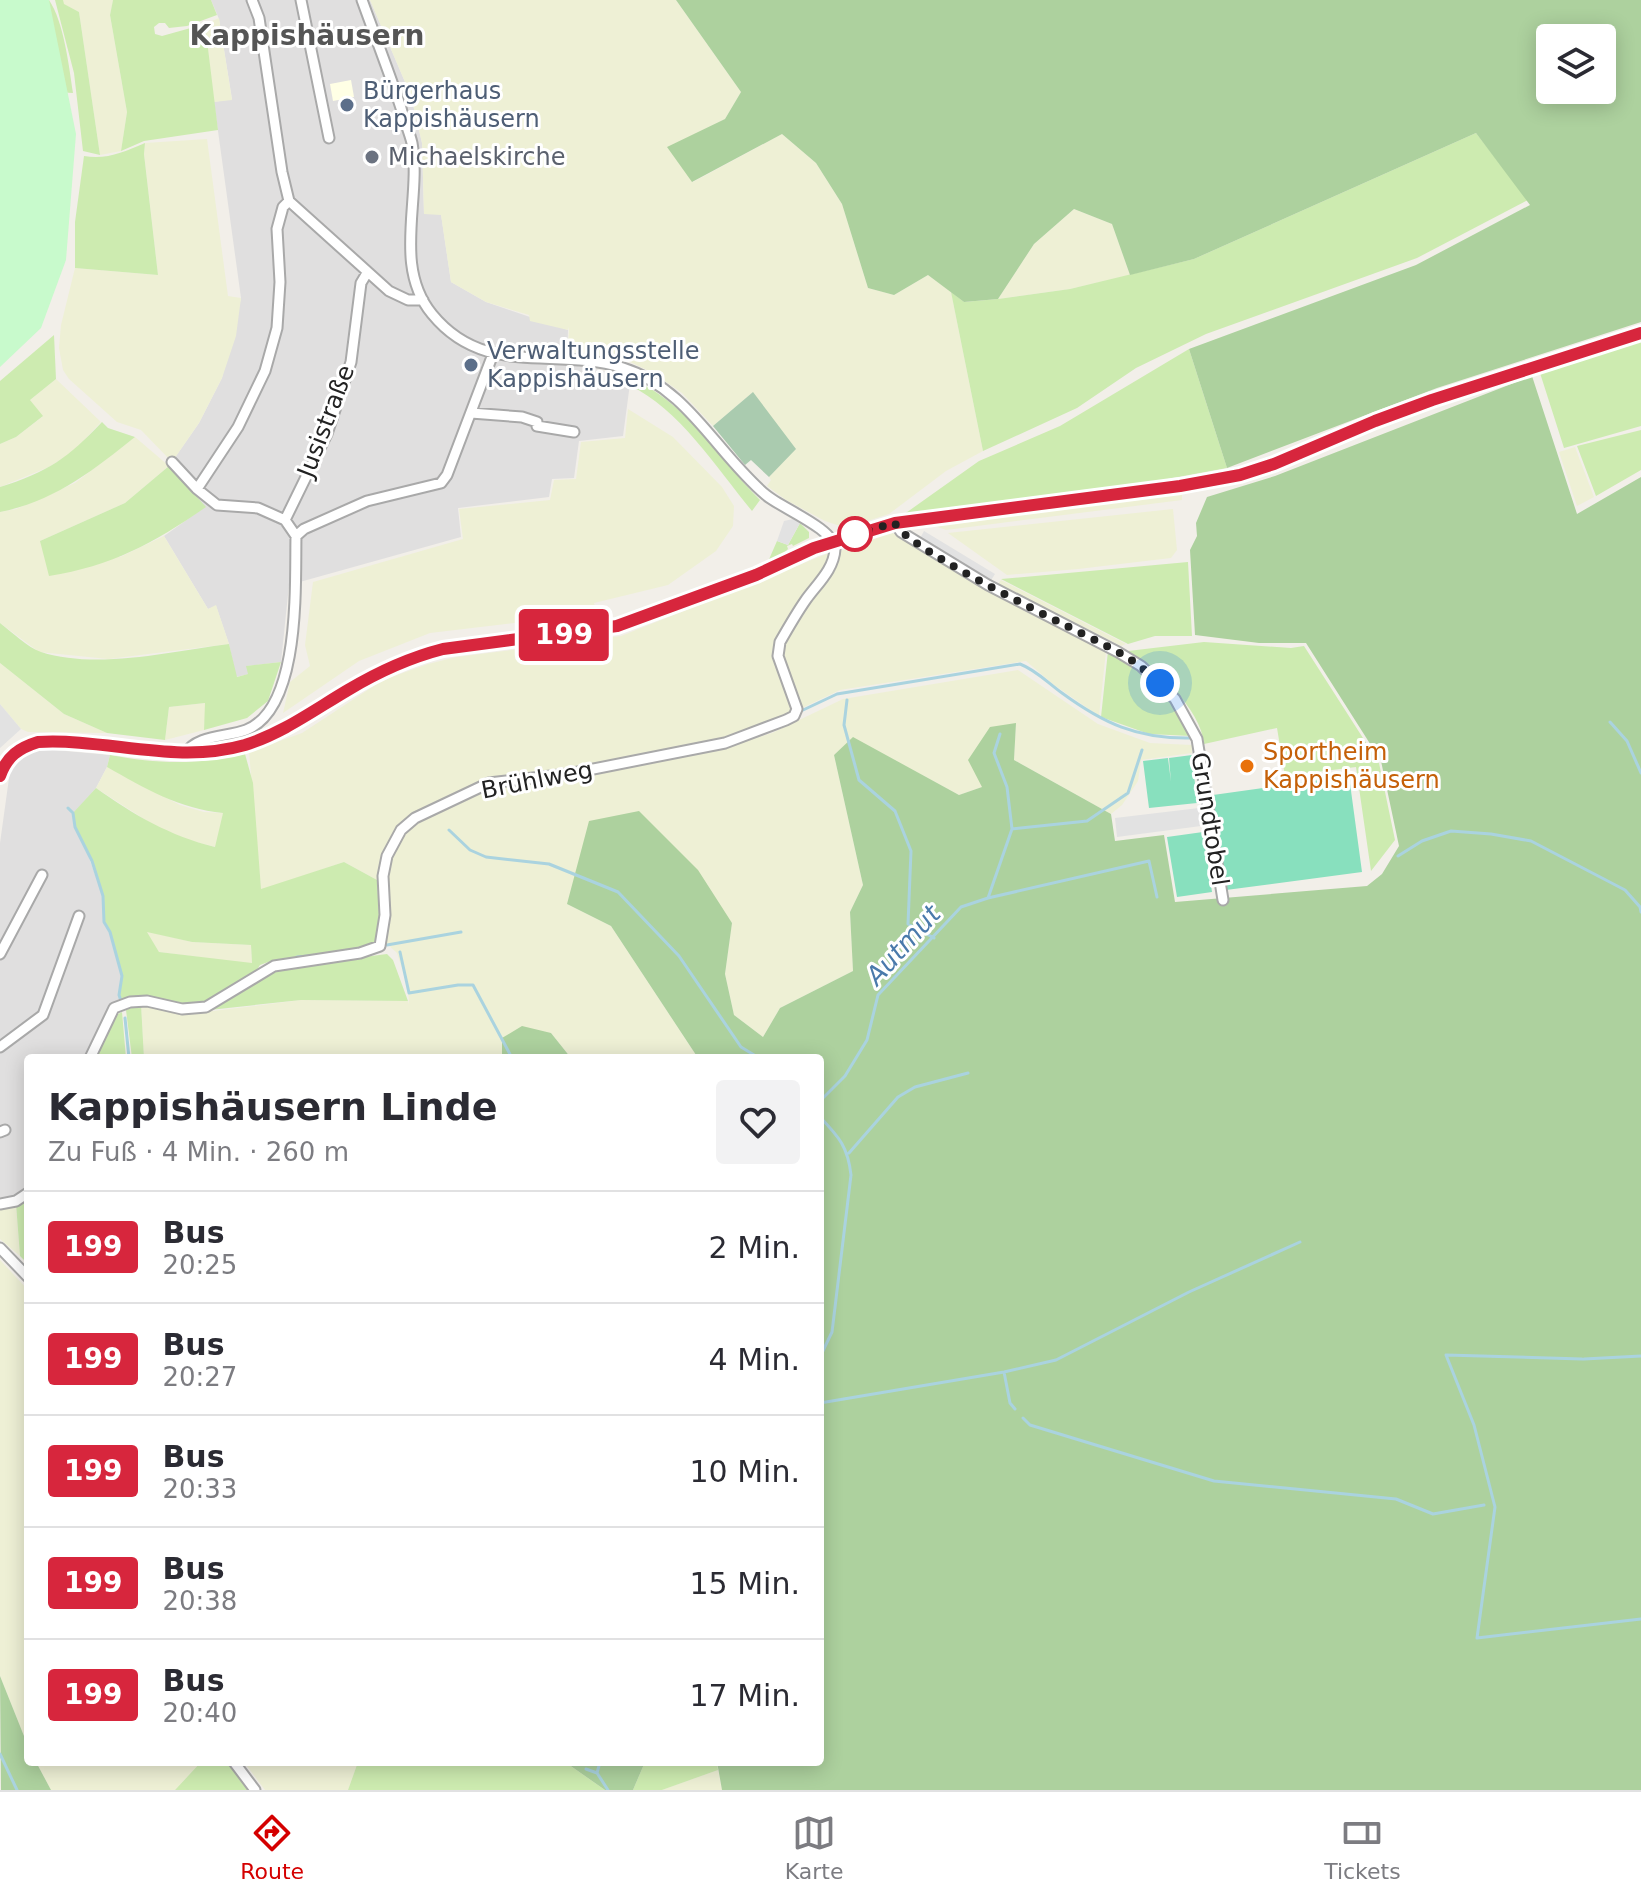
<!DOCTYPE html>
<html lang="de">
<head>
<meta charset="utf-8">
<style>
  :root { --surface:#fff; --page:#f2f2f3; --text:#2b2b33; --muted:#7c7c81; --line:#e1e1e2; --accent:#d40000 }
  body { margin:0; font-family:"DejaVu Sans",sans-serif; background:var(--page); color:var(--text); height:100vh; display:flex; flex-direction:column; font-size:30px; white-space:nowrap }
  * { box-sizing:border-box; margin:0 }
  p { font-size:26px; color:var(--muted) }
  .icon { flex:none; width:44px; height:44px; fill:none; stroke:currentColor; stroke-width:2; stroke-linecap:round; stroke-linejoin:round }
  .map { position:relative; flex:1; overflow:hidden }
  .sheet { position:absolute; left:24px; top:1054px; width:800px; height:712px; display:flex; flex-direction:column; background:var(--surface); border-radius:8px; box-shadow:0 4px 20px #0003 }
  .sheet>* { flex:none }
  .badge { padding:0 16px; border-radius:6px; font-size:28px; line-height:52px }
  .tools { position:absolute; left:1536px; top:24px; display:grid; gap:16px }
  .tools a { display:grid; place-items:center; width:80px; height:80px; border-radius:8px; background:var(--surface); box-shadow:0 4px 20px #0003; font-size:40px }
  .you { position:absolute; width:40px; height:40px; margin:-20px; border:6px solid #fff; border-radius:50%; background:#1a73e8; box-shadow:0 0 0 12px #1a73e833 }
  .map>.badge { position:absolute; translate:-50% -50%; box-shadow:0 0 0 4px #fff }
  .round { display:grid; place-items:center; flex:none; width:84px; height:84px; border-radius:8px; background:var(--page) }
  .head { display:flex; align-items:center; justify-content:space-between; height:136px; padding:0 24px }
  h1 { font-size:38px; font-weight:600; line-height:60px }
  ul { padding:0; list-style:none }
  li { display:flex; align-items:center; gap:24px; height:112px; padding:0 24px; border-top:2px solid var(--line) }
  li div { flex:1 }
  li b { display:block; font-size:30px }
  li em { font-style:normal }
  li .badge { min-width:88px; font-weight:700; text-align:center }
  .tab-bar { display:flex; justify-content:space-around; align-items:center; height:112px; border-top:2px solid var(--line); background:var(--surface); font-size:22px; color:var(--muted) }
  .tab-bar a { display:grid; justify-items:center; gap:4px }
  .tab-bar .active { color:var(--accent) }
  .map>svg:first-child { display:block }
  .residential { fill:#e0dfdf }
  .education { fill:#ffffe5 }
  .farmland { fill:#eef0d5 }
  .grass { fill:#cdebb0; fill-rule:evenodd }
  .forest { fill:#add19e; fill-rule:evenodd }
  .cemetery { fill:#aacbaf }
  .park { fill:#c8facc }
  .pitch { fill:#88e0be }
  .parking { fill:#e2e2e2 }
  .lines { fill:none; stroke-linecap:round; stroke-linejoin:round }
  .stream { stroke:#aad3df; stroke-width:3 }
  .minor-casing { stroke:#a9a9a9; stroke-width:13 }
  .major-casing { stroke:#a06b00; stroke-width:15 }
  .minor { stroke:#fff; stroke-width:9 }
  .major { stroke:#fcd6a4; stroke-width:11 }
  .line-casing { stroke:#fff; stroke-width:18 }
  .line { stroke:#d7263d; stroke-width:12 }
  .walk { stroke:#222; stroke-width:8; stroke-dasharray:0 14.4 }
  .service-dot { fill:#5c6f8a; stroke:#fff; stroke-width:3 }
  .worship-dot { fill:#6b7280; stroke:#fff; stroke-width:3 }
  .stop-dot { fill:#fff; stroke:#d7263d; stroke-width:4 }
  .food-dot { fill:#e8710a; stroke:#fff; stroke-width:3 }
  .labels { text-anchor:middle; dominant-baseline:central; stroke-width:6; stroke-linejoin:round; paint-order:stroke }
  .service-label { font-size:24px; fill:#4e5e75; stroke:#fff; text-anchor:start }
  .worship-label { font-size:24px; fill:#5b616d; stroke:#fff; text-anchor:start }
  .street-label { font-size:24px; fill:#222; stroke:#fff }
  .food-label { font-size:24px; fill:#c56008; stroke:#fff; text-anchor:start }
  .water-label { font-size:26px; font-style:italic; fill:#4a7aab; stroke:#fff }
  .quarter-label { font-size:28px; font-weight:bold; fill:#555; stroke:#fff }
</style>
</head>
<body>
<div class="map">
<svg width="1641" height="1790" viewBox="0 0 1641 1790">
  <rect width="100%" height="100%" fill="#f2efe9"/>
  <path class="residential" d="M211,0H370L411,96L422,143L424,214H441L451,282L486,302L568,330L567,364L631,376L623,436L579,441L574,478L552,479L549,497L458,508L461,537L289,585L281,662L247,666L249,674L236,677L229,644L216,606L208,609L164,536L205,507L169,466L199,423L222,378L241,298L214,102L232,99L219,19Z
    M44,749L110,755L107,767L96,788L73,814L103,896L104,922L110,932L122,976L119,995L121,1001L118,1014L94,1058H28V1197L17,1203L16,1206L0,1209V843L10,771L20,755Z"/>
  <path class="education" d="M351,80L354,97L333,101L330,84Z"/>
  <path class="farmland" d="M63,0H113L110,15L127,112L121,151L100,155L79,12L63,4Z
    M370,0H676L741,92L725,119L668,148L693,182L782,134L816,163L842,204L868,288L894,295L928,275L951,292L983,451L946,471L889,514L855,525L843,527L825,521L786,500L767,486L771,480L769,477L795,449L752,393L713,426L682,393L653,373L628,361L590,353L568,352L569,327L568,330L530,321L529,315L486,302L451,282L441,215L424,214L422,143L411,96Z
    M219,18L232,100L214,102L205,24Z
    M207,139L228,296L241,298L236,336L222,378L199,423L172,462L141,430L117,422L69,379L63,370L59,348L61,325L75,268L158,275L144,153L145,143Z
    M1074,209L1112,224L1130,275L1070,289L998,299L1034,244Z
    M56,379L101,422L74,451L49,467L0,487V444L16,437L42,417L30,400Z
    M628,409L673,437L722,487L734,506L733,526L716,551L668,585L594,603L597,613L430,633L359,661L283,713L290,682L310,666L305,645L313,582L463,539L459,509L550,500L554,480L576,479L581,442L625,438Z
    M135,437L169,466L125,503L40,541L120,557L164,536L208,609L216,605L229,644L108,659L39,652L0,623V512L16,509L75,483Z
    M1575,447L1594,497L1577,506L1559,452Z
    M1182,494V500L946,530L932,525Z
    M1173,509L1177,550L1171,558L1078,569L1007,575L948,533Z
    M891,532L993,592L1106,651L1099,716L1054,685L1026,661L840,690L800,709L780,655L784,641L837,551L859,548V545Z
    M829,553L828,564L819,578L803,598L775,644L774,659L792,713L748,731L714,741L565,772L495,778L412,817L383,859L377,880L344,862L261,890L249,752L302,733L383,680L428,664L456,657L621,636Z
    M1001,580L1126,644L1121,646L998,584Z
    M0,663L64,714L107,733L28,732L21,729L0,704Z
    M1018,670L1098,724L1150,743L1192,745V753L1141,760L1138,781L1122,805L1111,814L1014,760L1016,723L982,787L959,795L853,738L834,755L863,885L850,912L853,971L780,1008L763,1037L734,1015L725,974L732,922L567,904L611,926L698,1058H571L551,1033L502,1038V1058H144L141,1004L175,1011H213L301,1000L408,1001L409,1004L408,987L397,953L386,943L387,866L396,844L409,828L428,815L455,806L491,788L569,780L729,746L772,733L843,699Z
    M206,703L204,730L165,740L169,707Z
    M107,767L180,805L204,812L223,813L216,847L183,839L158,828L96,788Z
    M146,931L192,942L251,945L252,964L159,952Z
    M16,1206L20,1256L0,1239V1209Z
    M0,1260L28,1290V1746L0,1676Z
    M36,1762H201L175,1790H51Z
    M244,1762H358L348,1790H265Z
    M718,1770L722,1790H662Z"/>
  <path class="grass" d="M46,0H49C64,22 69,67 73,93L35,91Z
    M55,0H63L64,4L79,12L100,155L83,151L74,73Z
    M113,0H211L217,15L187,26L169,28L165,23H159L154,27L155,34L162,36L205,24L218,130L144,141L121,151L127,112L110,15Z
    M1476,133L1528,200L1417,258L1206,334L1136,368L1077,408L983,451L951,292L964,302L998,299L1070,289L1194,259Z
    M145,143L144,154L158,275L75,268V222L84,156C106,160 124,152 145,143Z
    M54,335L56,379L30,400L43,416L16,437L0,444V381Z
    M1641,339V426L1564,448L1540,373Z
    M1189,349L1227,468L1124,487L903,515L979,461L1060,426Z
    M631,379C685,400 719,459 760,500L752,511C718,470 678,407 630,386Z
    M102,422L108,428L135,437C94,470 53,502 0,512V487C48,472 68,458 102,422Z
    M1641,430V470L1596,496L1577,446Z
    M169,466L206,507C154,543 112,566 49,576L40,541L125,503Z
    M800,523L809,532V538L793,546L792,544L787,546L788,549L778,559L767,564L777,541L788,545Z
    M1188,562L1192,636H1155L1128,644L1001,579Z
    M0,623C12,632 27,647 41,652C97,670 173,651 229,644L237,677L248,674L246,666L281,662L268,701L247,718L204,730L205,703L169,707L165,740L107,733L64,714L0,663Z
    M1204,642L1291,648L1304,646L1379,763L1395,840L1371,871L1356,767L1285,776L1277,728L1204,744C1201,708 1156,670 1128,651Z
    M1108,651C1151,674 1168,694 1191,736L1149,734L1101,717Z
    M245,754L253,783L261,889L344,862L377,880L380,930L373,947L271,961L260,965L255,973L205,1003L183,1005L121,1001L119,995L122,976L110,932L104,922L103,896L92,861L75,827L73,813L96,788C134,815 170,836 215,847L223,813C180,809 144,788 107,767L110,755C158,764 197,765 245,754ZM147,932L192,942L251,945L252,963L159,952Z
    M387,954L393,960L408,1001L301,1000L200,1011L278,968Z
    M141,1004L144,1058H132L126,1010Z
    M122,1012L126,1058H94L118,1014Z
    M28,1197V1264L20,1256L16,1204Z
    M201,1762H228L248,1790H175Z
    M358,1762H565L605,1790H348Z
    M645,1762H717L718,1770L662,1790H633Z"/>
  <path class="forest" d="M676,0H1641V322L1437,388L1227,468L1189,349L1416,265L1530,205L1476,133L1194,259L1130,275L1112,224L1074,209L1034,244L998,299L964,302L928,275L894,295L868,288L842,204L816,163L782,134L692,182L667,147L725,119L741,92ZM1550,38H1602V90H1550Z
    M1532,376L1577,514L1641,477V1790H722L717,1762H820V1058H698L611,926L567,904L589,821L639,811L698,870L732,923L725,974L734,1015L763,1037L780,1008L853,971L850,912L863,885L834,755L853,737L959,795L982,787L968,760L990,727L1016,723L1014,760L1111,814L1115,841L1164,835L1175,902L1367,886L1382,874L1399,846L1381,761L1306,643H1259L1195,635L1190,550L1197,536L1196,523L1207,497L1275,476Z
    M522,1026L551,1033L571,1058H502V1038Z
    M0,1676L28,1746V1762H36L51,1790H1Z
    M565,1762H645L633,1790H605Z"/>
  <path class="cemetery" d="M753,392L796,449L769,477L751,460L745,465L713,426Z"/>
  <path class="park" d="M0,0H49L76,134L66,260L41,328L0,367Z"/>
  <path class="pitch" d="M1192,755L1197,803L1149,808L1143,761L1168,758L1171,782L1169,758Z
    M1349,776L1362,872L1226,890L1213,795Z
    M1203,832L1212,892L1177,897L1167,837Z"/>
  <path class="parking" d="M793,519L800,523L788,545L777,541L784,521Z
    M924,531L995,574L988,585L918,542Z
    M0,704L21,729L0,748Z
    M1199,808L1201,826L1117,837L1115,818Z"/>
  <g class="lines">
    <path class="stream" d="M847,700L844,725L859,780L895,811L911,851L908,924L934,938
      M801,711L837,694L1020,664C1036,670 1048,683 1062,693C1103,723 1137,739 1190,738
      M1610,722L1627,741L1641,773
      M68,808L73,813L75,827L92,861L103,896L104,922L110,932L122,976L119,995L121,1001L125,1000
      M1012,829L1087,821L1128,793L1142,750
      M449,830L470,850L486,857L549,864L618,892L679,956L741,1047L759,1058
      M1398,856L1422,841L1451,831L1491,834L1531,841L1625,890L1640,907L1641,912
      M988,898L1012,829L1007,787L994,753L1000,734
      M387,945L461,932
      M400,952L409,993L458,985H473L512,1058
      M297,957L309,956
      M125,1018L129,1058
      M820,1101L845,1076L867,1040L878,995L961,907L988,898L1149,861L1157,897
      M820,1117C839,1137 848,1147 851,1175L832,1332L820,1357
      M849,1153L898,1097L915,1087L968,1073
      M1582,1359L1446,1355L1474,1425L1495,1507L1477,1638L1641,1619
      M1584,1359L1641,1356
      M1004,1372L1010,1403L1015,1409
      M820,1403L1004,1372L1056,1360L1189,1292L1300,1242
      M1023,1418L1030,1425L1214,1481L1396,1499L1433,1514L1484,1505
      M0,1754L17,1790
      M575,1762L576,1763
      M600,1762L597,1773L608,1790
      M586,1769L597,1773"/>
    <defs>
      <path id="minor" d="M252,0L259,18L282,172L289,201L389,291L408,300H423
        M301,0L329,138
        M471,413L522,417L537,422V426L574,432
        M172,462L197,489L217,505L258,508L285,520L296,536
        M197,489L238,427L265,371L277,328L280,282L277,229L283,207L289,201
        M285,520L327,434L351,362L361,283L367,273
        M895,523L901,532L988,585L1118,652L1141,666L1175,699L1197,739L1223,900
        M185,754C196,735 227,737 246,730C301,709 295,585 296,536L304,529L367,501L441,483L447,475L493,354
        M0,954L42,875
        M0,1047L43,1015L79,916
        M90,1058L114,1008L130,1002L147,1001L182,1009L206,1007L274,966L360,953L380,946L385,915L383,876L387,856L401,830L415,818L489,783L568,774L725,743L786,720L794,716L797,709L778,656L780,642C788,628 796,614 805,601C816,585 834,570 835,549C835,529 781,508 766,495C716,453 688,388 623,368C555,346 485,379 432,314C392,265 422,199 412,143C409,131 404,120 401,108C389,72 375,36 362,0
        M0,1132L5,1130
        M0,1204L16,1201L28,1193
        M0,1248L28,1277
        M234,1762L255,1790"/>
      <path id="major" d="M0,776C7,756 19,748 38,742C108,739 175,765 245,744C283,733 314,710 348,690C378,672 408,658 443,649L617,626L756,575L814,548L895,523L1180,486L1240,475L1274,464L1375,421L1461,390L1641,333"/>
    </defs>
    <use href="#minor" class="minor-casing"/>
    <use href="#major" class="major-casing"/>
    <use href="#minor" class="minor"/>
    <use href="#major" class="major"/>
  </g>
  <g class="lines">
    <defs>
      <path id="line" d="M0,776C7,756 19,748 38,742C108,738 175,765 245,745C283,733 314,710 348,690C378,672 408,658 443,649L617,626L756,575L814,548L895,523L1180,486L1240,475L1274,464L1375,421L1432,400L1641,333"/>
    </defs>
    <use href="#line" class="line-casing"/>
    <use href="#line" class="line"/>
    <path class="walk" d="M855,534L895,523C905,549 1081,632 1116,651C1132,659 1146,671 1160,683"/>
  </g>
  <g class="service-dot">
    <circle cx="347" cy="105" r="8"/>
    <circle cx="471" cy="365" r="8"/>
  </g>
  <circle class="worship-dot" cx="372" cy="157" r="8"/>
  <circle class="stop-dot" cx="855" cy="534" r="16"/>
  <circle class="food-dot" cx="1247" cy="766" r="8"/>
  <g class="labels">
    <g class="service-label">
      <text x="363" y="91">Bürgerhaus<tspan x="363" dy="28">Kappishäusern</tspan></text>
      <text x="487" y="351">Verwaltungsstelle<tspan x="487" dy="28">Kappishäusern</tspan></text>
    </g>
    <g class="worship-label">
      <text x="388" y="157">Michaelskirche</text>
    </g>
    <g class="street-label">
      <text transform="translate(326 421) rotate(-69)">Jusistraße</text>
      <text transform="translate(537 780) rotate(-11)">Brühlweg</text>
      <text transform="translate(1210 819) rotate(81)">Grundtobel</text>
    </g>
    <g class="food-label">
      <text x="1263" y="752">Sportheim<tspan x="1263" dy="28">Kappishäusern</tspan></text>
    </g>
    <g class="water-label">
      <text transform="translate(903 945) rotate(-48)">Autmut</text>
    </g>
    <g class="quarter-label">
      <text x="307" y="35">Kappishäusern</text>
    </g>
  </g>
</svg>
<div class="tools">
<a><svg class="icon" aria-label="layers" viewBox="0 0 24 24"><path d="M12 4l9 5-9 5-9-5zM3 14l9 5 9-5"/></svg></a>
</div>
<div class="you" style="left:1160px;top:683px"></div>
<b class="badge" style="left:564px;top:635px;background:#d7263d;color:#fff">199</b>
<section class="sheet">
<div class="head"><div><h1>Kappishäusern Linde</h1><p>Zu Fuß · 4 Min. · 260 m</p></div><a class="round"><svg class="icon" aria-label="heart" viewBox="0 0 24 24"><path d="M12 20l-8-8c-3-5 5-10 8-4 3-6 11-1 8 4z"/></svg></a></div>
<ul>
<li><span class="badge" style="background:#d7263d;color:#fff">199</span><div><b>Bus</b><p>20:25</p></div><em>2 Min.</em></li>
<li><span class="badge" style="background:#d7263d;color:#fff">199</span><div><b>Bus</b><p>20:27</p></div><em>4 Min.</em></li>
<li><span class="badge" style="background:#d7263d;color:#fff">199</span><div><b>Bus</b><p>20:33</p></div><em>10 Min.</em></li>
<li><span class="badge" style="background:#d7263d;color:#fff">199</span><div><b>Bus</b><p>20:38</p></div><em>15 Min.</em></li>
<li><span class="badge" style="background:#d7263d;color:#fff">199</span><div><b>Bus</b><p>20:40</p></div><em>17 Min.</em></li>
</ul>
</section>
</div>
<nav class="tab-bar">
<a class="active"><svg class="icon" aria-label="directions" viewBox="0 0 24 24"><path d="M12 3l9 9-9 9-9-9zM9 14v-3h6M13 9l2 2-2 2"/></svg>Route</a>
<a><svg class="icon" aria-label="map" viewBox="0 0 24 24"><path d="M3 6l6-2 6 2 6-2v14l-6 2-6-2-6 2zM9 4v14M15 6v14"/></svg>Karte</a>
<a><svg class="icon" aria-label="tickets" viewBox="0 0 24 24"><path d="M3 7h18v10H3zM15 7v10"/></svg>Tickets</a>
</nav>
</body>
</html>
